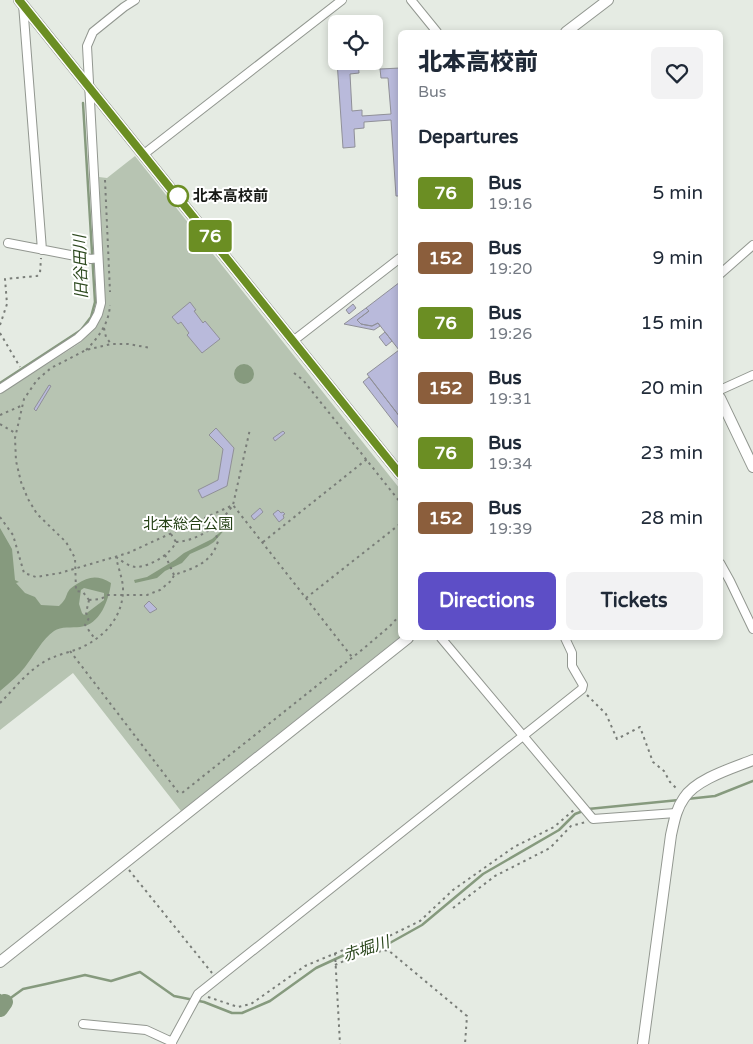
<!DOCTYPE html>
<html lang="en">
<head>
<meta charset="utf-8">
<style>
  :root { --surface:#fff; --page:#f2f2f3; --text:#1f2937; --muted:#747a83; --accent:#5d4ec6 }
  body { margin:0; font-family:"Varela Round","Noto Sans JP",sans-serif; background:var(--page); color:var(--text); height:100vh; display:flex; flex-direction:column; font-size:19px; white-space:nowrap }
  * { box-sizing:border-box; margin:0 }
  p { font-size:16px; color:var(--muted) }
  .icon { flex:none; width:28px; height:28px; fill:none; stroke:currentColor; stroke-width:2; stroke-linecap:round; stroke-linejoin:round }
  .map { position:relative; flex:1; overflow:hidden }
  .drawer { position:absolute; left:398px; top:30px; width:325px; height:610px; display:flex; flex-direction:column; background:var(--surface); border-radius:8px; box-shadow:0 2px 8px #0003 }
  .drawer>* { flex:none }
  .badge { padding:0 10px; border-radius:4px; font-size:18px; line-height:32px }
  .fabs { position:absolute; left:328px; top:15px; display:grid; gap:10px }
  .fabs a { display:grid; place-items:center; width:55px; height:55px; border-radius:8px; background:var(--surface); box-shadow:0 2px 8px #0003; font-size:25px }
  .map>.badge { position:absolute; translate:-50% -50%; box-shadow:0 0 0 2px #fff }
  h2 { padding:0 20px; font-size:19px; line-height:45px }
  .round { display:grid; place-items:center; flex:none; width:52px; height:52px; border-radius:8px; background:var(--page) }
  .overview { display:flex; align-items:center; justify-content:space-between; height:85px; padding:0 20px }
  h1 { font-size:24px; font-weight:800; line-height:38px }
  .cta { display:flex; gap:10px; margin-top:auto; padding:10px 20px }
  .cta a { flex:1; height:58px; border-radius:8px; background:var(--accent); color:#fff; font-size:20px; font-weight:800; line-height:58px; text-align:center }
  .cta a+a { background:var(--page); color:var(--text) }
  ul { padding:0; list-style:none }
  li { display:flex; align-items:center; gap:15px; height:65px; padding:0 20px }
  li div { flex:1 }
  li b { display:block; font-size:19px }
  li em { font-style:normal }
  li .badge { min-width:55px; font-weight:700; text-align:center }
  .map>svg:first-child { display:block }
  .green { fill:#b7c4b2 }
  .water { fill:#869a7e; fill-rule:evenodd }
  .lines { fill:none; stroke-linecap:round; stroke-linejoin:round }
  .stream { stroke:#869a7e; stroke-width:2.5 }
  .river { stroke:#869a7e; stroke-width:16 }
  .building { fill:#b9badb; stroke:#909098 }
  .minor-casing { stroke:#929790; stroke-width:10 }
  .tertiary-casing { stroke:#929790; stroke-width:12 }
  .path { stroke:#797d78; stroke-width:2; stroke-dasharray:2.5 4; stroke-linecap:butt }
  .minor { stroke:#fff; stroke-width:8 }
  .tertiary { stroke:#fff; stroke-width:10 }
  .line-casing { stroke:#fff; stroke-width:11 }
  .line { stroke:#6b8e23; stroke-width:8 }
  .stop-dot { fill:#fff; stroke:#6b8e23; stroke-width:2.5 }
  .labels { text-anchor:middle; dominant-baseline:central; stroke-width:4; stroke-linejoin:round; paint-order:stroke }
  .stop-label { font-size:15px; font-weight:bold; fill:#181a17; stroke:#fff; text-anchor:start }
  .park-label { font-size:15px; fill:#274318; stroke:#fff }
  .water-label { font-size:16px; font-style:italic; fill:#2d491f; stroke:#fff }
</style>
</head>
<body>
<div class="map">
<svg width="753" height="1044" viewBox="0 0 753 1044">
  <rect width="100%" height="100%" fill="#e5ebe3"/>
  <path class="green" d="M135,156L400,489V637L181,811L73,673L0,730V394L80,343C93,331 100,320 105,304L99,177L107,178Z"/>
  <path class="water" d="M234 374a10 10 0 1 1 20 0a10 10 0 1 1-20 0Z
    M228,516L233,517V520L214,542L208,546L190,554L182,563L165,571L157,578L135,583L134,580L147,577L175,560L184,553L212,539L225,528L228,523Z
    M0,528L12,549L15,580L19,582L16,583L25,593L35,597L41,605L59,606C68,598 65,595 70,589C72,587 74,586 77,584C89,576 98,575 111,583C109,600 100,625 80,627C72,628 61,626 54,631C43,638 33,657 25,667C18,676 9,683 0,691ZM84,588L104,593V600L84,615L82,613L79,604L81,590Z"/>
  <g class="lines">
    <path class="stream" d="M0,383L81,330L91,317L95,302L83,103
      M687,799L715,796L753,781
      M588,809L679,800
      M0,995L5,1002L23,989L46,984L85,975L111,981L140,972L174,996L204,1002L232,1013H242L270,1001L316,968L355,950L388,944L422,925L483,874L559,830L575,814L583,811"/>
    <path class="river" d="M0,1009L5,1002"/>
  </g>
  <path class="building" d="M337,61H358L359,73L350,74L352,111L362,110V116L391,114L388,78H381L380,69L400,68V196H396L391,120L364,122V128L354,129L355,147L343,148Z
    M400,282V417L367,374L399,350L378,323L372,326L366,325L361,324L357,320L369,311L366,308Z
    M190,302L196,310L194,311L203,323L205,321L220,339L202,353L187,335L189,333L181,322L178,324L172,317Z
    M353,304L356,308L349,314L346,310Z
    M366,308L369,311L357,320L361,324L366,325L372,326L378,323L380,326L374,330L344,324Z
    M385,332L392,341L386,346L379,337Z
    M369,377L400,417V430L363,382Z
    M49,385L51,386L36,411L34,409Z
    M216,428L234,448L227,486L202,498L198,490L218,480L223,449L209,435Z
    M283,431L285,433L275,441L273,438Z
    M260,508L263,512L254,520L251,516Z
    M278,510L281,513L283,512L285,514L283,515L284,518L279,522L273,514Z
    M149,601L157,609L150,613L144,606Z"/>
  <g class="lines">
    <defs>
      <path id="minor" d="M411,0L437,32
        M23,4L42,250
        M144,154L342,0
        M8,243L91,259L98,258
        M720,274L753,245
        M293,341L400,258
        M0,389L78,338L92,325L98,314L101,303L87,46L93,32L124,7L135,0
        M720,390L753,375
        M720,563L730,581L753,629
        M441,638L593,819L676,813
        M83,1024L146,1030L172,1042
        M172,1044V1042L198,994L582,689L583,685L572,666V653L565,638"/>
      <path id="tertiary" d="M19,0L400,474
        M566,32L608,0
        M720,398L753,467
        M0,962L408,638
        M643,1044L671,835C674,822 676,809 684,798C696,779 733,768 753,760"/>
    </defs>
    <use href="#minor" class="minor-casing"/>
    <use href="#tertiary" class="tertiary-casing"/>
    <path class="path" d="M105,180L110,292
      M0,325L7,304L5,279L37,276L40,273L41,258
      M104,328L106,337L111,344
      M0,333L20,367
      M86,350C99,337 109,323 110,305
      M294,373L303,380L400,502
      M0,415L23,405
      M0,424L15,433
      M0,517L13,535L24,573L36,577L60,573L128,553L233,505L250,429
      M171,534L176,542
      M263,542L367,459
      M165,555L174,575
      M116,557C122,561 129,567 137,567C151,566 171,554 176,542C201,540 219,525 233,505L352,657
      M306,598L400,524
      M89,600L83,592L76,591L75,558L66,542L37,514L28,499L21,482L16,461L15,438L24,399L37,380L51,368L86,350L111,344H128L151,348
      M89,600L101,599L107,595H147L160,590L172,580L174,575C194,568 212,563 218,541L214,528
      M89,600L86,613L89,618L85,625L95,639
      M70,651L178,792L182,793L363,649L390,626L400,615
      M587,695L606,714L617,739L640,727L653,762L664,771L670,782L678,790
      M0,703C15,688 29,669 49,659C58,655 69,652 78,649C104,638 124,617 123,587C122,577 118,567 116,557
      M129,870L212,973
      M453,908L495,876L550,848L571,826L586,822
      M335,953L340,1044
      M335,965L355,956L388,950L467,1016L465,1044
      M208,997L238,1007L251,1004L305,966L353,946L381,940L420,921L453,890L514,847L554,827L575,809"/>
    <use href="#minor" class="minor"/>
    <use href="#tertiary" class="tertiary"/>
  </g>
  <g class="lines">
    <defs>
      <path id="line" d="M19,0L400,474"/>
    </defs>
    <use href="#line" class="line-casing"/>
    <use href="#line" class="line"/>
  </g>
  <circle class="stop-dot" cx="178" cy="196" r="10"/>
  <g class="labels">
    <g class="stop-label">
      <text x="193" y="196">北本高校前</text>
    </g>
    <g class="park-label">
      <text x="188" y="524">北本総合公園</text>
    </g>
    <g class="water-label">
      <text transform="translate(81 267) rotate(-92)">旧谷田川</text>
      <text transform="translate(366 949) rotate(-18)">赤堀川</text>
    </g>
  </g>
</svg>
<div class="fabs">
<a><svg class="icon" aria-label="locate" viewBox="0 0 24 24"><circle cx="12" cy="12" r="6"/><path d="M12 2v4M12 18v4M2 12h4M18 12h4"/></svg></a>
</div>
<b class="badge" style="left:210px;top:236px;background:#6b8e23;color:#fff">76</b>
<section class="drawer">
<div class="overview"><div><h1>北本高校前</h1><p>Bus</p></div><a class="round"><svg class="icon" aria-label="heart" viewBox="0 0 24 24"><path d="M12 20l-8-8c-3-5 5-10 8-4 3-6 11-1 8 4z"/></svg></a></div>
<h2>Departures</h2>
<ul>
<li><span class="badge" style="background:#6b8e23;color:#fff">76</span><div><b>Bus</b><p>19:16</p></div><em>5 min</em></li>
<li><span class="badge" style="background:#8b5e3c;color:#fff">152</span><div><b>Bus</b><p>19:20</p></div><em>9 min</em></li>
<li><span class="badge" style="background:#6b8e23;color:#fff">76</span><div><b>Bus</b><p>19:26</p></div><em>15 min</em></li>
<li><span class="badge" style="background:#8b5e3c;color:#fff">152</span><div><b>Bus</b><p>19:31</p></div><em>20 min</em></li>
<li><span class="badge" style="background:#6b8e23;color:#fff">76</span><div><b>Bus</b><p>19:34</p></div><em>23 min</em></li>
<li><span class="badge" style="background:#8b5e3c;color:#fff">152</span><div><b>Bus</b><p>19:39</p></div><em>28 min</em></li>
</ul>
<div class="cta"><a>Directions</a><a>Tickets</a></div>
</section>
</div>
</body>
</html>
